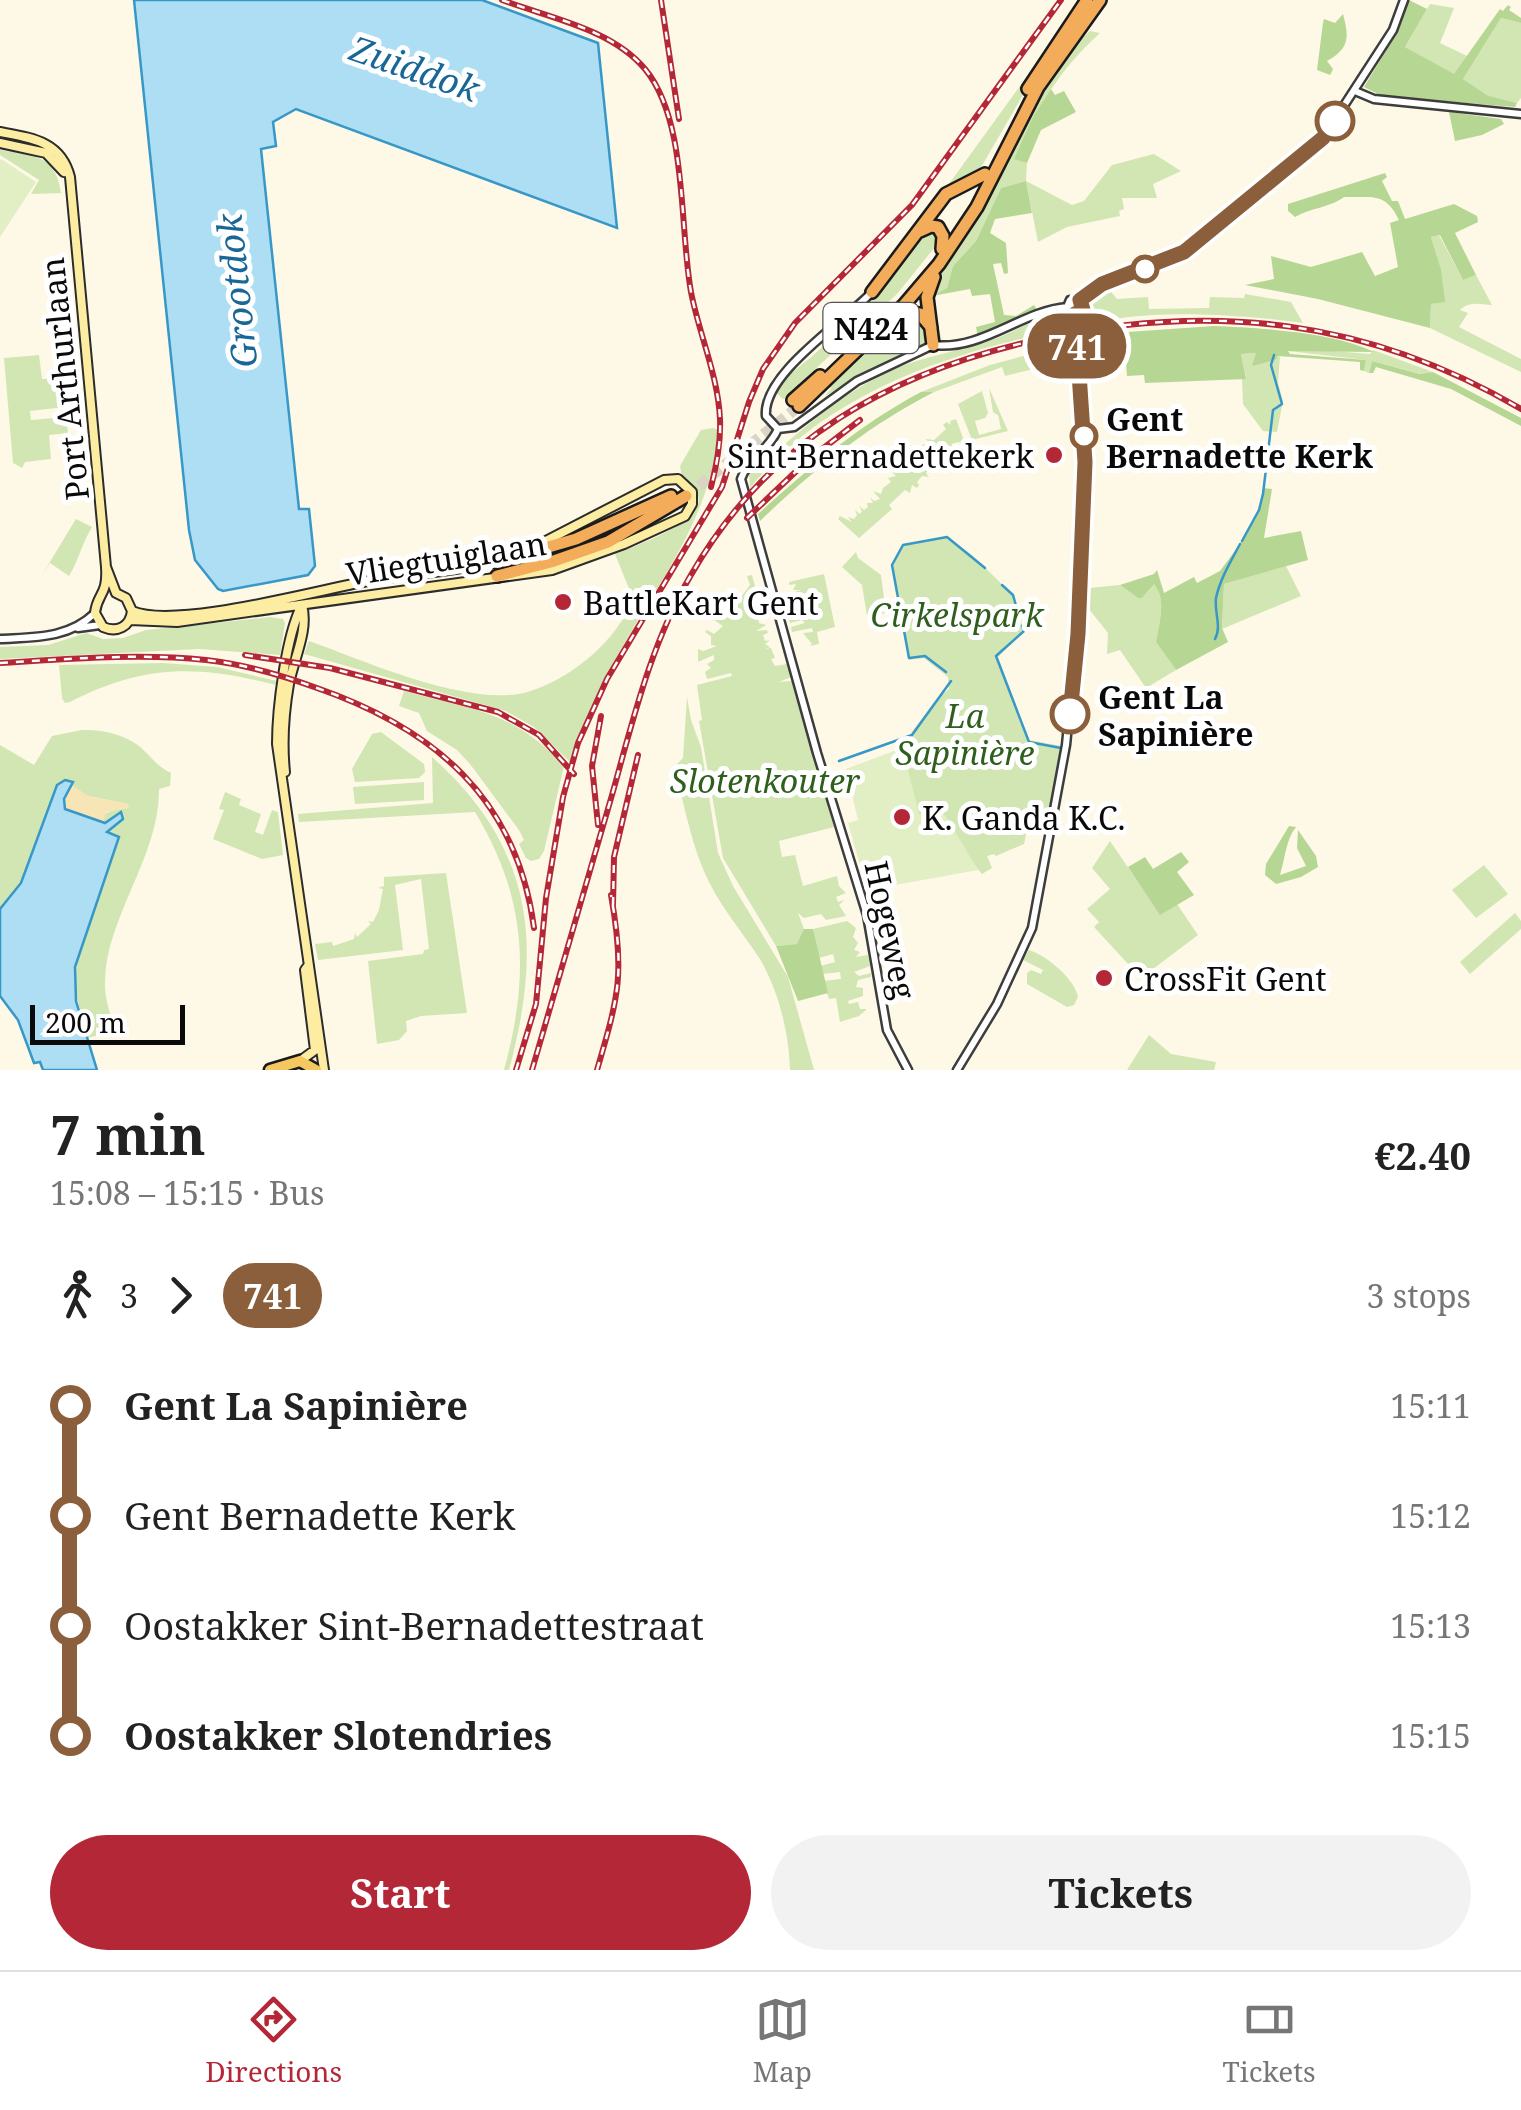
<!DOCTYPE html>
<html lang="en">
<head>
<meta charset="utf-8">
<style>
  :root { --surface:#fff; --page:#f2f2f2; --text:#222; --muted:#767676; --line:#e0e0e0; --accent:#b42737 }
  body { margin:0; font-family:"Noto Serif",serif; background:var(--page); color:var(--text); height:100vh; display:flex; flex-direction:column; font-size:38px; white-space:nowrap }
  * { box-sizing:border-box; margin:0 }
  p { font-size:32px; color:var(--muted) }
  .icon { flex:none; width:55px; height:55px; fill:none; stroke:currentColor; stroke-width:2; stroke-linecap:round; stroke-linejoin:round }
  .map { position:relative; height:1070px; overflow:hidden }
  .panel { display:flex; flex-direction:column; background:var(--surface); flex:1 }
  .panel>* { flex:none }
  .badge { padding:0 20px; border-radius:32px; font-size:35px; line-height:65px }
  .scale { position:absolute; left:30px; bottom:25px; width:155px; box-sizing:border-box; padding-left:10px; border:5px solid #0a0a0a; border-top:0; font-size:28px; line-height:35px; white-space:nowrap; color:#0a0a0a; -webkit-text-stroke:8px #fff; paint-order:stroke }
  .map>.badge { position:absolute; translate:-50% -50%; box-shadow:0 0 0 5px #fff }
  .legs { display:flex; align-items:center; gap:15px; height:110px; padding:0 50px; font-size:32px }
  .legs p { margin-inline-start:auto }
  .summary { display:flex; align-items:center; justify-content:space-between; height:170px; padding:0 50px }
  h1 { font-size:55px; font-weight:700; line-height:75px }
  .primary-button { display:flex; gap:20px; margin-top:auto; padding:20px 50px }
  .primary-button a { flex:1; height:115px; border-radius:60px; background:var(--accent); color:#fff; font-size:40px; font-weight:700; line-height:115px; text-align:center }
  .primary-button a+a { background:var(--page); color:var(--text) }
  ul { padding:0 50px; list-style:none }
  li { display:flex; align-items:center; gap:35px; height:110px; font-size:38px }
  li i { display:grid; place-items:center; width:15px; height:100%; margin:0 12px; background:currentColor }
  li i::after { content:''; width:25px; height:25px; margin:-12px; border:8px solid; border-radius:50%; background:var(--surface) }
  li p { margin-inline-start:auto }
  li:first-child i { background:linear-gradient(#0000 50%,currentColor 0) }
  li:last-child i { background:linear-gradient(currentColor 50%,#0000 0) }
  .tabs { display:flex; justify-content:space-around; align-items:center; height:140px; border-top:2px solid var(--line); background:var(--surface); font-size:28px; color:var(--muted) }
  .tabs a { display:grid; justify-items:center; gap:5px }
  .tabs .current { color:var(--accent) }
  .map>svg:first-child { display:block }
  .green { fill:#d1e6b3 }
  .forest { fill:#b6d693 }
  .sand { fill:#f8e5b5 }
  .pitch { fill:#e2eec4 }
  .water { fill:#addef4; stroke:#3798c8; stroke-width:2.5 }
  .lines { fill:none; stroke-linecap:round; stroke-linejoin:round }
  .stream { stroke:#3798c8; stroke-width:2.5 }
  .trunk-tunnel { stroke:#d9d4c6; stroke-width:11; stroke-dasharray:11 5.5; stroke-linecap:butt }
  .tertiary-casing { stroke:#3d3d3d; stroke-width:11 }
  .secondary-casing { stroke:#2c2c2c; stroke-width:12 }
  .primary-casing { stroke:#1b1b1b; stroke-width:15 }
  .trunk-casing { stroke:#1b1b1b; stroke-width:16 }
  .tertiary { stroke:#fff; stroke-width:6 }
  .secondary { stroke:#fdeda3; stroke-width:8 }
  .primary { stroke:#f5c760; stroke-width:10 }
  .trunk { stroke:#f2ac5a; stroke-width:11 }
  .rail-casing { stroke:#b42737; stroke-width:6 }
  .rail { stroke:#fff; stroke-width:2.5; stroke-dasharray:8; stroke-linecap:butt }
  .line-1-casing { stroke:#fff; stroke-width:22 }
  .line-1 { stroke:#8b5e3c; stroke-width:15 }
  .stop-1-dot { fill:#fff; stroke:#8b5e3c; stroke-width:5 }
  .poi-dot { fill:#b42737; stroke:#fff; stroke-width:4 }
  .labels { text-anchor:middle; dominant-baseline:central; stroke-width:10; stroke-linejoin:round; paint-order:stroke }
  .shield { fill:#fff; stroke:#545454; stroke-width:2.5 }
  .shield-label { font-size:30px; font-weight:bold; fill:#0a0a0a }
  .street-label { font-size:32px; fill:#0a0a0a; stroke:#fff }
  .stop-label { font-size:32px; font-weight:bold; fill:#0a0a0a; stroke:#fff; text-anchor:start }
  .poi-label { font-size:32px; fill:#0a0a0a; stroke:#fff; text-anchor:start }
  .park-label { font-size:32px; font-style:italic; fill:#2f5e1d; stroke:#fff }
  .water-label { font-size:35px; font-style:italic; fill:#186796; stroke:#fff }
</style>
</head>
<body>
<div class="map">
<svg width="1521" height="1070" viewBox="0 0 1521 1070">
  <rect width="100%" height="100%" fill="#fef8e7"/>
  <path class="green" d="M1430,4L1454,8L1440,43L1467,56L1454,75L1405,47Z
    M1501,18L1521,23V98L1517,103L1488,97L1463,79Z
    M1060,31L983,164L974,175L946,188Z
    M1090,31L1100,33C1058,71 1038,107 1015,158L1027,163L1026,181L1072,205L1084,201L1112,165L1154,154L1181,171L1153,184L1157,198H1122L1124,209L1119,211L1120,216L1067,227L1038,242L1026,181L1001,188L976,241L953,266L947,288L932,296L942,342L938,337L929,297L933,283L969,231L1041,89L1066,52Z
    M0,150C33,155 56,155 61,193L31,194L39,180L0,155Z
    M937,231L939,242L897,294L800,383L789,398L783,399L776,393C787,372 804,365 820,349C857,311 892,274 924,232Z
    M1439,235L1463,280L1476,275L1492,305C1480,304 1469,301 1460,310L1468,313L1459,327L1521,359V372L1430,328L1431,304L1444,302L1441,269L1431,237Z
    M1107,287L1117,299L1148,297L1149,309L1209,308L1210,297L1244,298L1245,294L1291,302L1303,323C1250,315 1132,306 1083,328C1081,312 1092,295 1107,287Z
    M912,315L928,325V342L923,349L886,363L825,396L831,389L829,386L894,323Z
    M1028,323L1033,336C928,360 820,401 750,488L749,474C795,437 839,393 895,369C937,351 989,348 1028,323Z
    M1067,339H1072L1070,360L1005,376L1002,367L934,392H921L990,365L1060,346Z
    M1296,348L1370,354L1373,350L1433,372L1421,374L1372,361L1369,373L1364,371L1366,360L1288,351Z
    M1257,353L1253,365L1280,356L1278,383L1283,401L1277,432L1263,431L1243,404L1242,379L1246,378L1241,354Z
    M39,355L42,379L62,378L65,407L30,411L31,420L66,417L68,433L49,435L51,459L25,462L22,468L13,463L4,358Z
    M989,388L1008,431L972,440L958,404L982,391L988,413L985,418L975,421L979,435L1001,429L998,415L993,412Z
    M956,419L966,446L959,442L951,444L955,449L947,456L950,459L946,463L942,458L936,460L926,473L929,477L922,476L917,482L919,485L917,488L912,485L910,493L905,490L889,505L892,509L859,538L838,519L840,516L852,522L848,517L854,519L857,515L855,510L860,514L862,511L859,506L864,510L868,507L867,503H873L870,497L874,501L880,499L873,491L881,494L883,488L891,482L888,478L896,476L891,471L900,473L889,463L891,460L900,467L912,456L918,455L915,448L921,452L924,449L922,445L929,443L926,439L934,440L946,429L943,425L947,422L951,425L950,421Z
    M713,428L718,430C713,503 674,561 637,622C610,667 586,712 570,762L534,727L506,711L304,654L309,641C365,661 465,706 524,693C555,685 587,663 608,639C618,628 626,614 634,601L615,554C641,543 737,513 682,476L680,466L701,430Z
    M76,519L92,527C82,543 78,562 69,576L50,563L42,575Z
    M947,537L972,555L1013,595L1024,631L998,657L1029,740L1061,746L1050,820H1029L1024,844L996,856L994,854L987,856L992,868L982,874L930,811L919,815L902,748L913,738L911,733L936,700L949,689L948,677L924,658L909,660L892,565L903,545Z
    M856,552L858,558L881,575L886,613L867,616L862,585L842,567Z
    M1286,566L1301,596L1222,629L1224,584Z
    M824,574L835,627L817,632L819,644L810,646L812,644L803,633L813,632L812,628L792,632L791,627L805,623L802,620L790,623L787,612L799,609L798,604L791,603L800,601L803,596L791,597V593L801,590H793L796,584L789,585V582Z
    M752,575L758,598L752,601H759L760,605L756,606L759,623L766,625L756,631L767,630L768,633L763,635L765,641L770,640L765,644L770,647L765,649L771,648L775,658L771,659L775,666L787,664L791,677L779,682L792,681L834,827L779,841L782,857L795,855L803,886L837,876L839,886L846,893L836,897L838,902L844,900L839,905L846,916L826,920L821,914L804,918L798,913L804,929L801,939L797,944L776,946L723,858L699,721L702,720L697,685L732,676L731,673L707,679L705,672L711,668L707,664L714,660V655L698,662V649L703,651L717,646L711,645V636L705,632L707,630L714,634L723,626L714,620L718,615L725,619L732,610L725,605L733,593L741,597L750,585L747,576Z
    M1088,580L1089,588L1120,585L1138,598L1143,597L1154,583C1167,599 1159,623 1156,642L1176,670L1146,688L1120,650L1107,654L1108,633L1081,599L1082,581Z
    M270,617L283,619L285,623L280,655L199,649L0,659V647L48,645L86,633L103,639L123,638L146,630Z
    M163,663L217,667L277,681L276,685C197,665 144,664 70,702L65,703L62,698L59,665Z
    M404,691C472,710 513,710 564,766L544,851L539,859L531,861L526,858L519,844L524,840L519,830L470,764L457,750L427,731L419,713L399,706Z
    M687,697L691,720L701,747L718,853L733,886L788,977L814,1070H790C789,1033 779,992 760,959C743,933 723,910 709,882C693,850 686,813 677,778V764L683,758Z
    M82,730C101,729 124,734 139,746C152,757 156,766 171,773L170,786L159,789C160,857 104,919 105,985C105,1001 111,1016 116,1031L87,1038L75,989L77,956L119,838L106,832L122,821L103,823L104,814L128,804L88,796L72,786L73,782L63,780L57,785L21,883L0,909V745L34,765L52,736Z
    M381,732L424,764L425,772L419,778L355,782L352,769L372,734Z
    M432,757C534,848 543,944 509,1070H504C530,975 527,898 475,812L299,822L298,814L433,803Z
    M424,782V800L355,804L353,787Z
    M225,792L241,799L239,805L261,814L255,832L263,835L272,810L278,812L283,855L262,859L213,839L224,810L219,809Z
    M1110,841L1160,914L1177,904L1198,935L1141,978L1094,927L1099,922L1087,909L1110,889L1092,868Z
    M1484,865L1508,894L1476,918L1452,890Z
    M446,873L467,1013L421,1016L406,1021L407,1031L399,1040L377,1044L368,961L423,954L424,950L429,949L421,879L395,885L403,950L318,960L315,944L332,942L333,946L354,939L355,933L357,937L371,924L368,921L373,922L379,910L383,889L378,888L384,886V877Z
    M1515,913L1521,921V929L1470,974L1460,962Z
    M847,921L856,928L853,937L858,943L854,950L860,952L856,957L868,955L870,966L854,972L859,976L871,973V977L858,980L856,987L863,988V996L848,1001L849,1004L858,1002L860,1009H867L859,1016L840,1022L836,998L829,999L823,981L841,979L840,972L822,974L820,966L835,962L833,954L819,958L813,929Z
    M1029,950C1046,955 1075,979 1078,997L1074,1005L1067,1007L1027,984V973L1031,970L1041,974L1043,970L1023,960Z
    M1149,1035L1171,1054L1216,1062L1214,1070H1127Z"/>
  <path class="forest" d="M1409,0L1427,9L1405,47L1454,74L1500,9L1503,11L1508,5L1511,7L1509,10L1521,18V23L1501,18L1463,79L1488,96L1517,103L1515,107L1382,96L1364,87L1399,29Z
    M1343,14C1349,37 1350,48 1327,61L1333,69L1330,75L1317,70L1323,23L1324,19L1335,23Z
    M1051,89L1055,95L1064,91L1076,112L1041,130L1027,163L1014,159L1033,117Z
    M1449,112L1501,119L1504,124L1482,135L1455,141Z
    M1385,173L1387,177L1382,181L1392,201H1398L1405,219L1454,204L1477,216L1478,222L1455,233L1476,275L1463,280L1440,235L1431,237L1441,269L1445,302L1431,304L1430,328L1318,299L1245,285L1274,279L1271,256L1311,267L1362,252L1375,276L1398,267L1390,223L1399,220C1385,191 1372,198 1344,197C1332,207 1310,208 1295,217L1288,211V204Z
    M1026,181L1032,213L995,219L990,233L1006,243L1008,273L1004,274L1001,263L993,264L1004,315L1016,316L1034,305L1037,310L1026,317L1028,323L979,343L976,327L995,322L990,294L972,296L970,289L932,296L947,288L953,266L976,241L1001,188Z
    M1214,326C1260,328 1334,332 1374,352L1288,351L1290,354L1366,360L1364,371L1360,370V362L1278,356L1275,360L1252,366L1256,353L1241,354L1246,379L1145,383L1144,375L1127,376L1124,337L1086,339L1084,335Z
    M1372,361L1420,374L1433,372L1521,418V426L1451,389L1376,367L1373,373H1369Z
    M921,392H934C868,426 814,469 760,521L758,514C810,467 859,425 921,392Z
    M1263,488L1272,489L1264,538L1301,531L1308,560L1224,584L1222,628L1228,642L1176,670L1156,642C1159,623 1167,599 1154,584L1142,598H1138L1120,585L1154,574L1157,570L1164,593L1194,577L1197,583L1220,571L1237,548L1258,513Z
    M1289,826L1296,827C1286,839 1285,859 1280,875L1306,866L1297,848L1298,830L1316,856L1318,867L1301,877L1276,884L1265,875L1266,864Z
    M1181,852L1189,862L1177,872L1194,895L1160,915L1128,867L1145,857L1153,869Z
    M804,929H813L828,993L798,1001L776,946L797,944Z"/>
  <path class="sand" d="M72,786L88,796L128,804L129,808L106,812L103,823L65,809L64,799Z"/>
  <path class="pitch" d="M1,159L36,182L0,237V161Z
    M902,748L919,814L942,810L978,870L895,885L886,858L860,865L848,823L858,820L846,769Z"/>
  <path class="water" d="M134,0H482L598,43L617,228L296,109L273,122L276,146L261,149L299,509H309L315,566L308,575L223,591L218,589L195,560L189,530Z
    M65,780L73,782L64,799L65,809L105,823L121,812L123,819L107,832L119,837L75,967L76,1001L97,1070H43L40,1062L34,1063L18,1020L0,996V909L21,883L57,785Z"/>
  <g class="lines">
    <path class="stream" d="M1242,541L1259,510L1263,494L1273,410L1282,404L1271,365L1274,355
      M1002,585L1013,595L1020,620
      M1022,626L1024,631L996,656L1029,742L1061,748
      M1215,639C1222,627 1214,612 1216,598C1220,579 1231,561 1240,544
      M946,672L925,656L909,658L892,565L903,545L947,537L985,568
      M839,761L912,735L951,681"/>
    <path class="trunk-tunnel" d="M686,496L799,406"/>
    <defs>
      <path id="tertiary" d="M1355,91L1374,99L1521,114
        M1067,307L1070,300H1080L1102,283L1185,252L1323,138L1393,30L1404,0
        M1075,314L1083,310L1080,300
        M778,429C769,450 748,459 741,479L817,753L867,915L887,1030L908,1070
        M778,429L794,427L857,381L933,345C982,351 1021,311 1067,307
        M778,429L766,416C762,374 844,322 872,292
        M78,628L100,625
        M0,639C34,637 68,639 95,613
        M957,1070L997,1004L1032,928L1066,745L1077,634L1085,462L1075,314"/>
      <path id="secondary" d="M0,132C32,138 61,141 70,177L106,567C108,596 97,593 95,613L103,627C117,633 130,627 132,611L126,598L116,593L106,567
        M0,143L46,153L64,172
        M302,605C286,635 277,709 277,744L324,1070
        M132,611C176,630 321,589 373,580C416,573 461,572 501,558
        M130,620L177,622L552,570L624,544L685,516L692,504V492L678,479L664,480L538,545
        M285,772C282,743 284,713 289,684C294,658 309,630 302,605
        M300,1061L315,1050L305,970L308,966"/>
      <path id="primary" d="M300,1061L316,1070
        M270,1070L300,1061"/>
      <path id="trunk" d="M1028,89L1087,0
        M920,231L931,226L938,227L943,236L942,249
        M872,292L946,194L985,174
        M897,318L908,313L920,314L931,327
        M933,345L927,297L934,277
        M793,400L820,376
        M799,406L904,305L939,264L977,207L1038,87L1100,0
        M497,562L576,539L671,496
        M497,576L551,562L608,542L686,496"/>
    </defs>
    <use href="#tertiary" class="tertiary-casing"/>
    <use href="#secondary" class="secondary-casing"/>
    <use href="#primary" class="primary-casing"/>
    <use href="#trunk" class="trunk-casing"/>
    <use href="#tertiary" class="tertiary"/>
    <use href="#secondary" class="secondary"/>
    <use href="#primary" class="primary"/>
    <use href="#trunk" class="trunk"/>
    <defs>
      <path id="rail" d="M502,0C550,18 612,29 645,69C688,121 679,226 691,292C699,334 718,375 720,419C721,442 717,464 711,487
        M661,0L679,119
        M747,518L808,460L860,420
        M245,655L330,668L498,712L539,735L574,774
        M0,663C68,659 139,653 206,660C244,664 281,675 317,688C435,729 517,799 534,928
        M598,825L592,766L601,716
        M613,905L614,857L638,755
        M516,1070L536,1004L546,898L563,797L578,743L607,679L722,487L749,402L763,369L795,323L912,205L1061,0
        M532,1070C559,978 585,887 612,795C633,720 651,643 691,575C769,439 892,371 1041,339C1213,302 1368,319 1521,409
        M597,1070C619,995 625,973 611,895"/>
    </defs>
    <use href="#rail" class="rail-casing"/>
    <use href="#rail" class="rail"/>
  </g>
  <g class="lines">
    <defs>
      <path id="line-1" d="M1070,714L1078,634L1085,462L1075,314L1083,310L1080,300L1102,284L1184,252L1323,138L1335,121"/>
    </defs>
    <use href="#line-1" class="line-1-casing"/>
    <use href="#line-1" class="line-1"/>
  </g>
  <g class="stop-1-dot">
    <circle cx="1335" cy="121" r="18"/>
    <circle cx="1145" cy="269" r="12"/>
    <circle cx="1084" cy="436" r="12"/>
    <circle cx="1070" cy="714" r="18"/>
  </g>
  <g class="poi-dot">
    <circle cx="1054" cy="455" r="10"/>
    <circle cx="563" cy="602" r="10"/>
    <circle cx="902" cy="817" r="10"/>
    <circle cx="1104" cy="978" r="10"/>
  </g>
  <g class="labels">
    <rect class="shield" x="823.5" y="303" width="95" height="50" rx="8"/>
    <g class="shield-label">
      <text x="871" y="328">N424</text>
    </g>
    <g class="street-label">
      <text transform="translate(64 379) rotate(-96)">Port Arthurlaan</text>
      <text transform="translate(446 558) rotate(-9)">Vliegtuiglaan</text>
      <text transform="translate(891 930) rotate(78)">Hogeweg</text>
    </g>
    <g class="stop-label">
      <text x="1106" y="418">Gent<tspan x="1106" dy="37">Bernadette Kerk</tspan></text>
      <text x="1098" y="696">Gent La<tspan x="1098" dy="37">Sapinière</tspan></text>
    </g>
    <g class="poi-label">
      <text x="1034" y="455" text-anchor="end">Sint-Bernadettekerk</text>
      <text x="583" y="602">BattleKart Gent</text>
      <text x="922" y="817">K. Ganda K.C.</text>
      <text x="1124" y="978">CrossFit Gent</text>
    </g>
    <g class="park-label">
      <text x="957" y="614">Cirkelspark</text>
      <text x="965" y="715">La<tspan x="965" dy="37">Sapinière</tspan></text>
      <text x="765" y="780">Slotenkouter</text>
    </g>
    <g class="water-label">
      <text transform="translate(415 68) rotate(19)">Zuiddok</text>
      <text transform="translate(236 291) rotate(-96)">Grootdok</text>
    </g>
  </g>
</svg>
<div class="scale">200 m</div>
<b class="badge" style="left:1077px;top:346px;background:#8b5e3c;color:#fff">741</b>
</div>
<section class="panel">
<div class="summary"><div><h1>7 min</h1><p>15:08 – 15:15 · Bus</p></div><b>€2.40</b></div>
<div class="legs"><svg class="icon" aria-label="walk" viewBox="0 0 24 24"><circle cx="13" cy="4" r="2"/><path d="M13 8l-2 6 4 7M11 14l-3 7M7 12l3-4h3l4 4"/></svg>3<svg class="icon" aria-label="forward" viewBox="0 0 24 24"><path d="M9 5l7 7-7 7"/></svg><b class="badge" style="background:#8b5e3c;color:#fff">741</b><p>3 stops</p></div>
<ul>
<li><i style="color:#8b5e3c"></i><b>Gent La Sapinière</b><p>15:11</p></li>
<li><i style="color:#8b5e3c"></i><span>Gent Bernadette Kerk</span><p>15:12</p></li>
<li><i style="color:#8b5e3c"></i><span>Oostakker Sint-Bernadettestraat</span><p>15:13</p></li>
<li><i style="color:#8b5e3c"></i><b>Oostakker Slotendries</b><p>15:15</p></li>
</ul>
<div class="primary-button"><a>Start</a><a>Tickets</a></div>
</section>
<nav class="tabs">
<a class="current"><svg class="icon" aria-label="directions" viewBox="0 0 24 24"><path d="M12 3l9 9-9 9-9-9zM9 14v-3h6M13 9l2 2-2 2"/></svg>Directions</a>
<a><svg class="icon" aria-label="map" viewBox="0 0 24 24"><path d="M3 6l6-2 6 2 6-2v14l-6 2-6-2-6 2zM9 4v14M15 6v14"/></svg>Map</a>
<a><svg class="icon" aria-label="tickets" viewBox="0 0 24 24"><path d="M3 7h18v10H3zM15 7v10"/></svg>Tickets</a>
</nav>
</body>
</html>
